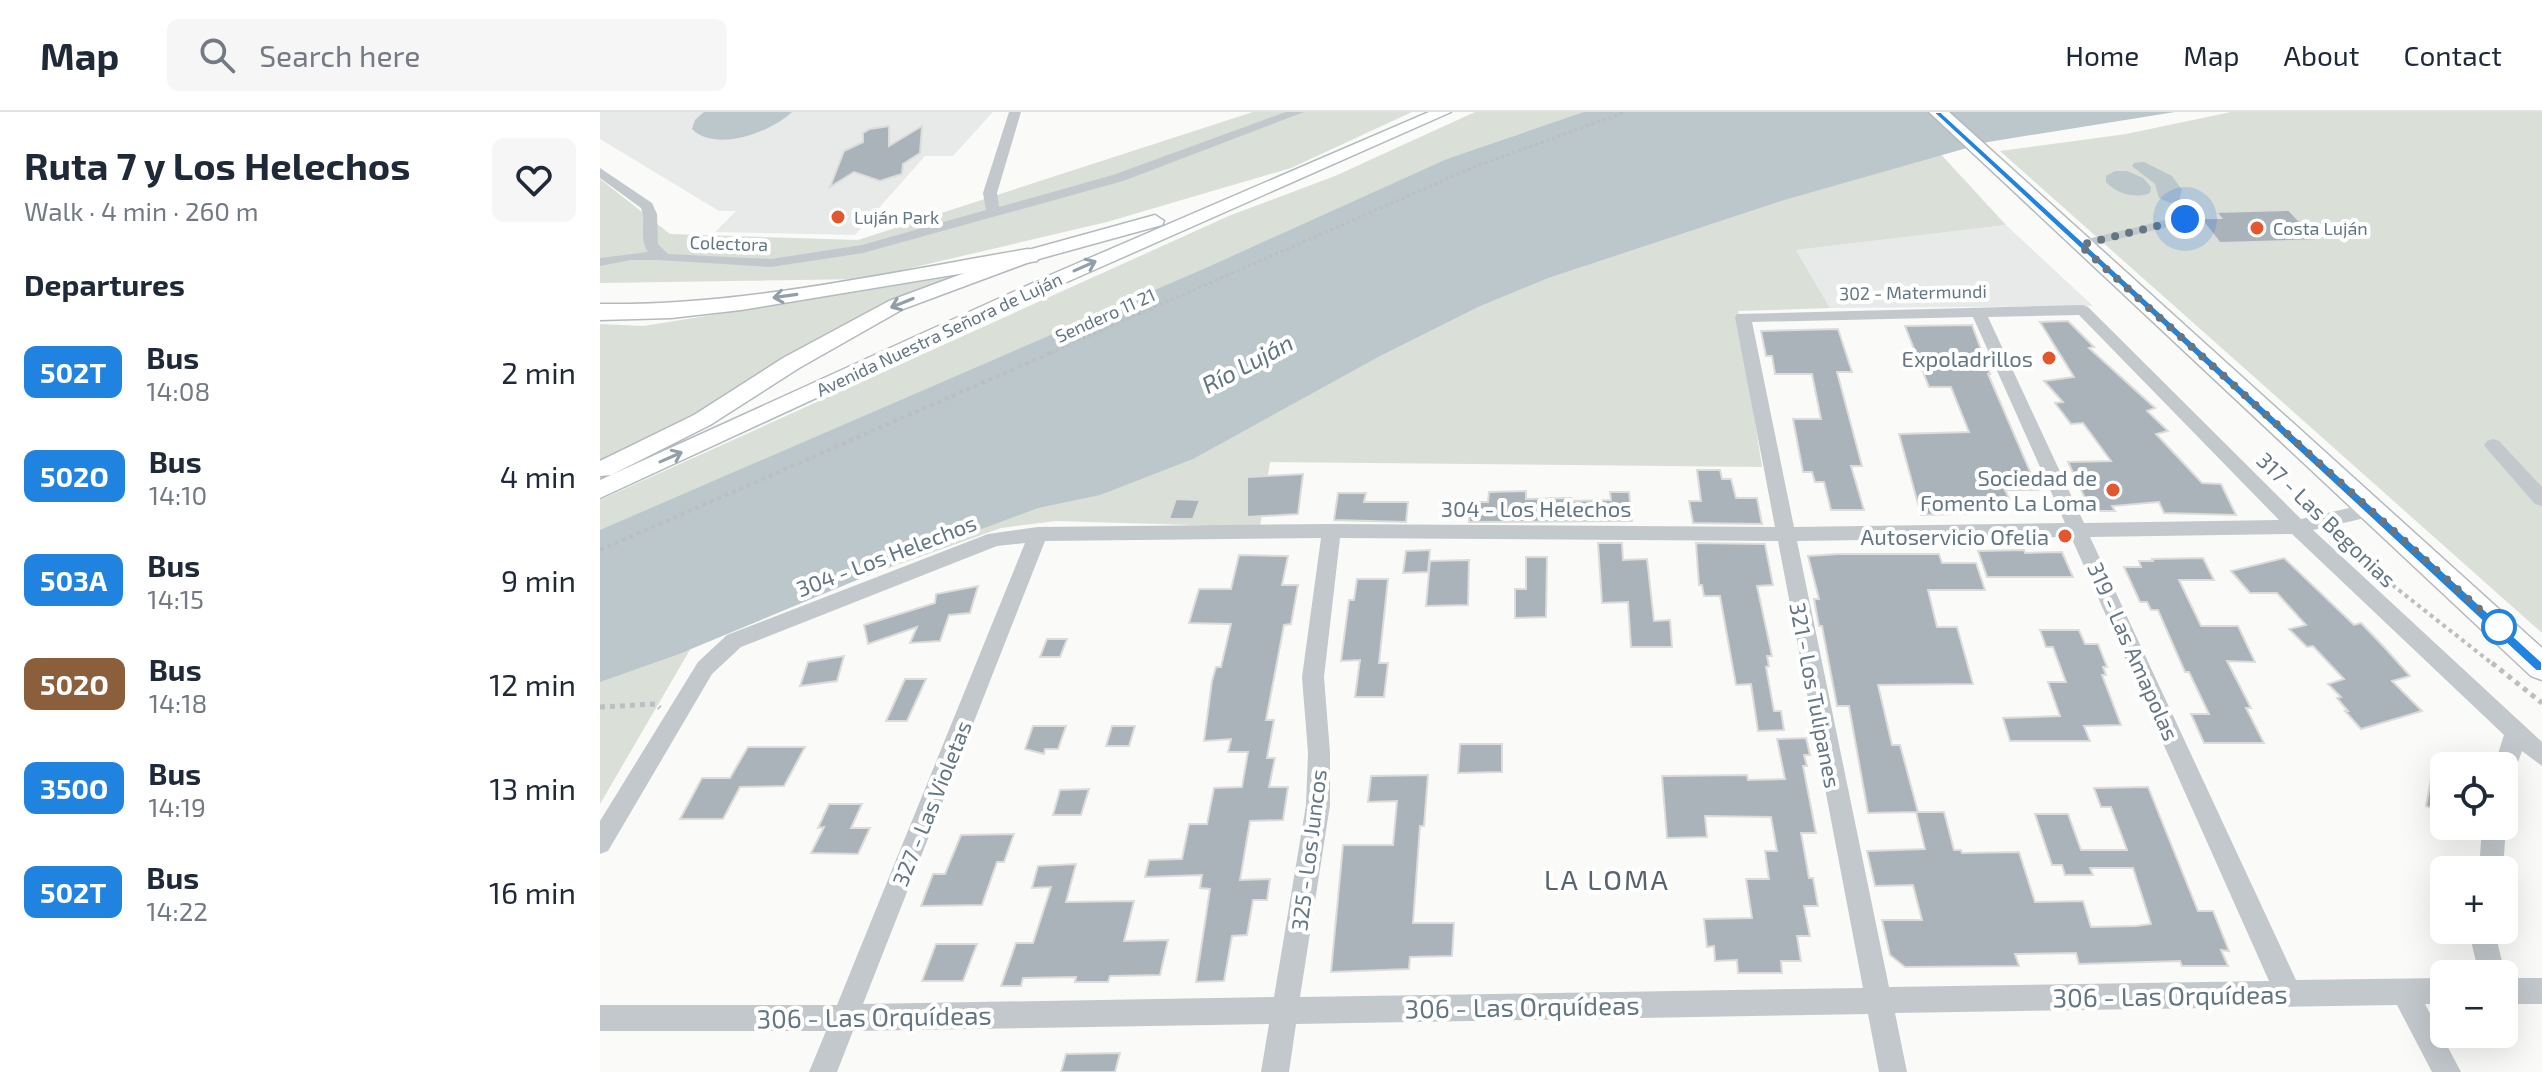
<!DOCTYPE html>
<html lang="en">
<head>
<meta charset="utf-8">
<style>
  :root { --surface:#fff; --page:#f6f6f7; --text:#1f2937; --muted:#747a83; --line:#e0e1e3 }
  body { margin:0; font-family:"Exo 2",sans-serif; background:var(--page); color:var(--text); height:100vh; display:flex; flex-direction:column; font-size:30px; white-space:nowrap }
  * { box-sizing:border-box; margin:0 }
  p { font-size:26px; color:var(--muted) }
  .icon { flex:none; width:44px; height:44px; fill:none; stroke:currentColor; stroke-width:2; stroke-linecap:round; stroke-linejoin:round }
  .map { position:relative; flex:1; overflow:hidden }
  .sheet { display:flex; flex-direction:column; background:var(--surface); width:600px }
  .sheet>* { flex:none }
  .badge { padding:0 16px; border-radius:12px; font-size:28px; line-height:52px }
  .tools { position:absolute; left:1830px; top:640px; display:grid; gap:16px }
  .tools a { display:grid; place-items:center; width:88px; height:88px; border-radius:12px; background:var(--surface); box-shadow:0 8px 32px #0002; font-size:40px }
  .you { position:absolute; width:40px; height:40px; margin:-20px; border:6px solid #fff; border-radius:50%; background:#1a73e8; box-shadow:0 0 0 12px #1a73e833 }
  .map>.badge { position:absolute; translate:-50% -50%; box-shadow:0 0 0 4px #fff }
  h2 { padding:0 24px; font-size:30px; line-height:72px }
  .round { display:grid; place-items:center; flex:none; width:84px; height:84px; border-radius:12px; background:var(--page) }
  .summary { display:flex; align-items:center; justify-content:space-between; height:136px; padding:0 24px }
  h1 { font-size:38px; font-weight:700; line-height:60px }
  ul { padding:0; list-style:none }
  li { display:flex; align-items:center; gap:24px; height:104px; padding:0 24px }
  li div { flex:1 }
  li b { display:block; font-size:30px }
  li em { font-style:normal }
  li .badge { min-width:88px; font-weight:700; text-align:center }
  header { display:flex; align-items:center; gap:48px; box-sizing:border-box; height:112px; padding:0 40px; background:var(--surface); border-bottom:2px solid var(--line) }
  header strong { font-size:38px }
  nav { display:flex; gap:44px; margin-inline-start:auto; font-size:28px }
  .search { width:560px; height:72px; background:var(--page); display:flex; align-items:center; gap:20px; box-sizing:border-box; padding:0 28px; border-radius:12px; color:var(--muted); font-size:30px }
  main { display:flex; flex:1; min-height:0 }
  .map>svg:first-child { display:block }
  .built { fill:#e8e9e9 }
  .green { fill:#dadfd7 }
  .water { fill:#bbc7cb }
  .building { fill:#aab3b9; stroke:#dcdcda; stroke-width:2 }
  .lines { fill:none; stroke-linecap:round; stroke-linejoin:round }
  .secondary-casing { stroke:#b3babf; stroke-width:3 }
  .primary-casing { stroke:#b5babe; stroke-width:3 }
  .highway-casing { stroke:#b4b9bd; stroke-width:3 }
  .path-far2 { stroke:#bbbfc2; stroke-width:3; stroke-dasharray:3 3; stroke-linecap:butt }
  .path-far1 { stroke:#bbbfc2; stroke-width:4; stroke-dasharray:4 4; stroke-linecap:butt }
  .path { stroke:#bbbfc2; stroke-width:5; stroke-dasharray:5 5; stroke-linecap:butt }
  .lane { stroke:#c3c8cc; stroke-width:7 }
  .street { fill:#c3c8cc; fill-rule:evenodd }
  .secondary { fill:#fff; fill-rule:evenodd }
  .primary { fill:#fff; fill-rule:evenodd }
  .highway { fill:#fff; fill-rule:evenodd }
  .oneway { stroke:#939fa8 }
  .line { fill:#2083df; stroke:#fff; stroke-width:2 }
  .walk { stroke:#657683; stroke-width:8; stroke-dasharray:0 14.4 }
  .poi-dot { fill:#e4572e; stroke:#fff; stroke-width:3 }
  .stop-dot { fill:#fff; stroke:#2083df; stroke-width:4 }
  .labels { text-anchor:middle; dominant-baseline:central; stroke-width:8; stroke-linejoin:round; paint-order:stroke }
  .far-poi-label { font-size:18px; fill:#657683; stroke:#fff; text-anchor:start }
  .far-street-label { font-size:18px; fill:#657683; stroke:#fff }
  .poi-label { font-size:22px; fill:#657683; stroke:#fff; text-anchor:end }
  .street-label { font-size:22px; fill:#657683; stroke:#fff }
  .water-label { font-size:24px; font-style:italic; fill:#60757c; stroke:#fff }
  .near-street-label { font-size:26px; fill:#657683; stroke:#fff }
  .near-neighbourhood-label { font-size:28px; letter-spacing:2px; fill:#57646e; stroke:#fff }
</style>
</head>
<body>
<header>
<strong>Map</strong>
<div class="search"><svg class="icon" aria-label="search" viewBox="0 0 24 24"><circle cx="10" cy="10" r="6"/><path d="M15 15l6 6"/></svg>Search here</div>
<nav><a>Home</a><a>Map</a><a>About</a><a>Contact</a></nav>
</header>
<main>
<section class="sheet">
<div class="summary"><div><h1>Ruta 7 y Los Helechos</h1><p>Walk · 4 min · 260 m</p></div><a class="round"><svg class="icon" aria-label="heart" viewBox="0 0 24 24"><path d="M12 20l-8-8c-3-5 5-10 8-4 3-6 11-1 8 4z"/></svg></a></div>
<h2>Departures</h2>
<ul>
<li><span class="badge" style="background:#2083df;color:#fff">502T</span><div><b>Bus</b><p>14:08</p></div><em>2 min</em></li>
<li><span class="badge" style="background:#2083df;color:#fff">502O</span><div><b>Bus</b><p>14:10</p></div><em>4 min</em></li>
<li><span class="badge" style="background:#2083df;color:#fff">503A</span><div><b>Bus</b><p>14:15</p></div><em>9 min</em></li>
<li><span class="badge" style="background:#8b5e3c;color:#fff">502O</span><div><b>Bus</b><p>14:18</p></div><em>12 min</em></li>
<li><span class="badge" style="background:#2083df;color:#fff">350O</span><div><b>Bus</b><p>14:19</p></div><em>13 min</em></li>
<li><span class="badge" style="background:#2083df;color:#fff">502T</span><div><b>Bus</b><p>14:22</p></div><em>16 min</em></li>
</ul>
</section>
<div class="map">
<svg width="1942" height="960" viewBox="0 0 1942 960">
  <rect width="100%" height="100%" fill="#fafaf8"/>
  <path class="built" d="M0,0H393L353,44H325L255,123L115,120L136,99H119L0,27Z
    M1406,113L1493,194L1230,196L1196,138Z"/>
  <path class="green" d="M653,0H812L691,56L507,110L264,167L0,171V67L70,122L258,128Z
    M875,0H1092L0,454V388L631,103L735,64Z
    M1631,0H1942V521L1400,39L1526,22Z
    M1324,24L1406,113L1196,138L1230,196L1138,199L1162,355L670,350L660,415L456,409L401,416L98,524L0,692V537L846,193Z
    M363,163L0,354V212L43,214Z"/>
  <path class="water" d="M104,0H192C171,20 116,41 92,17L95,8Z
    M984,0H1575L1388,30L1184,88L948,166L878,195L780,244L593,347L500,383L438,396L365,423L79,542L0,570V418L608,155L847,47Z
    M1544,50L1572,64L1582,78L1579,89L1570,91L1559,86L1555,72L1532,54L1534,51Z
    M1527,59L1543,66L1551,75L1550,81C1535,87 1517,82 1506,70V64L1515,59Z"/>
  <path class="building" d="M289,14V34L322,14L320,41L303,52L302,62L280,69L254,60L230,75L244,39L263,30V21L270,17Z
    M1689,98L1717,128L1620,131L1600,106H1621L1616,100Z
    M1468,209L1494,235L1489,236L1555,296L1547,299L1568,319L1556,322L1602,371L1621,372L1636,403L1564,401L1559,390L1512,394L1515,399H1491L1468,350L1511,349L1483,311L1471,312L1455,291L1463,290L1444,269L1474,265L1440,210Z
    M1372,213L1390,262H1388L1438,378H1405L1411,391H1386L1390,401L1321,403L1299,322L1369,320L1351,275H1329L1305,214Z
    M1238,217L1252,260H1237L1262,354H1251L1264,398H1231L1224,370H1215L1212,360H1203L1193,307H1221L1212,262H1175L1172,244H1166L1161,219Z
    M1097,358H1120L1122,367H1131L1136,386H1157L1162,412L1093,411L1089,389H1101Z
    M703,362L698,402L647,405V365Z
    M926,379V387L971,386V389L1011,388L1010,380H1029L1032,409L869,410L870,390H888L889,380Z
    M738,381H766L764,390H808L806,410L734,408Z
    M576,387L600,388L593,407H569Z
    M998,431H1022L1023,448L1047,447L1054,509L1070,508L1072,535H1031L1028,490L1002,491Z
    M1096,431L1165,432L1173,473L1157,474L1172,544H1167L1169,554L1166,555L1174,599H1181L1184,618L1158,619L1151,572L1136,573L1120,484H1104L1102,473H1099Z
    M830,438L828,460L803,461L806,439Z
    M1424,438L1425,441L1462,440L1473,465H1387L1378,439Z
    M1238,442H1339L1342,451H1376L1385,478H1328L1337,515H1357L1373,572L1278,573L1292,633H1300L1318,700H1344L1354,738H1361L1362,741L1419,740L1435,790L1483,789L1491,815L1536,814L1551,812L1533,756H1490L1493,763H1465L1462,753H1452L1435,702H1468L1481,738H1527L1511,695H1501L1494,676L1548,675L1598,799H1613L1629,839L1621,838L1628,854H1582L1580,849L1479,852L1476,841L1415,842L1419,854L1305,855L1290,843L1282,808H1322L1313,773L1275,774L1267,739L1325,737L1316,700L1268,701L1249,594H1237L1222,514H1219L1214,487H1219L1208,444Z
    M639,443L688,444L682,473H698L691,512L684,513L666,608H674L667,646H675L669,675H688L683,708L650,709L640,768L670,767L667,788H653L647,823L632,824L624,869L596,870L610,777L600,776L602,763L545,765L549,748L582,747L589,712H607L614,676L642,675L648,640H628L631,627L604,629L612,569L616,555H621L631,512L589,511L599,477H631Z
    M926,445H947L946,505L915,506V477H926Z
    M1603,446L1614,468H1579L1601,514H1638L1655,550L1627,549L1651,596H1646L1664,631H1604L1591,602H1609L1589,560H1585L1558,498H1551L1547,490H1540L1524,455H1541L1539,449H1553L1552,447Z
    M1684,446L1754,513L1761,511L1784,535L1810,564L1792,569L1822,599L1761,617L1745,599H1748L1737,586L1741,585L1728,572L1744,567L1713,534L1707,535L1689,517L1706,513L1677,481H1650L1631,459Z
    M869,448L868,493L826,494L830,449Z
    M757,467H788L779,551H788L784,585H755L760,548L741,549L749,488H754Z
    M378,474L370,501L349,503L340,529L310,531L317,515L268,532L264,513L335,491L336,482Z
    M1440,518H1479L1485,532H1498L1507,555H1503L1506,563H1502L1521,613L1484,614L1490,629H1410L1403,606L1460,604L1448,570H1466L1453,535H1446Z
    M447,527H467L460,545H440Z
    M244,544L237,569L200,574L208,550Z
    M305,567H326L307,609H286Z
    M433,614H466L458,637H445L444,642L425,637Z
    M512,614H535L529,634H506Z
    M1206,626L1210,643H1204L1207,654H1203L1216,721H1201L1209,766H1213L1218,794H1204L1210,824H1197L1201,849H1181L1182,861H1138L1137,848L1115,849L1114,834L1107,835L1104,807L1152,806L1146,767H1169L1165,739H1177L1171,705L1105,704L1107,725L1067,726L1062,664L1147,663L1148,668L1185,667L1177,627Z
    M860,632H902V660L858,661Z
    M148,635H205L184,674L140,675L123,707H80L102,666H130Z
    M1835,645L1844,646V702L1826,694Z
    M828,663L824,714H820L813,811H854L852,844L810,845L809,857L731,860L743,733H793L797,689L768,690L771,664Z
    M489,677L481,703H453L460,678Z
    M229,692H262L251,716H270L258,742L211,741L224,715L218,716Z
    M414,722L404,750H397L382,793L321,794L333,762H345L361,723Z
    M476,752L466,790L534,789L524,829L568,828L560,863L510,864L508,870H475L476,865L423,866L421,874H401L416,831H433L451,775L432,776L438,754Z
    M336,832H377L363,869H322Z
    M520,941L515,960H461L466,942Z"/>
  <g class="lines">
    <defs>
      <path id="secondary" d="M829,0H851L469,169L0,386V368L455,161Z
        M555,103L564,109L562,113L435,148L303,197L199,256L110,313L11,363L0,364V349L94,303L183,246L289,189L421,140Z"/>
      <path id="primary" d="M1329,0H1349L1942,536V568L1931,564Z"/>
      <path id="highway" d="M428,137L437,139L440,144L437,149L141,198L71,206L0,208V192C143,194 287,161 428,137Z"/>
    </defs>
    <use href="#secondary" class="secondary-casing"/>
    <use href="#primary" class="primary-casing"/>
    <use href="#highway" class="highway-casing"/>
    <path class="path-far2" d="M450,241L874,55L1025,0"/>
    <path class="path-far1" d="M1740,423L1765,448
      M0,438L455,239
      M1786,468L1894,553"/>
    <path class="path" d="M1892,551L1942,591
      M0,595L56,592L60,596"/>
    <path class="lane" d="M1482,132L1585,107"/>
    <path class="street" d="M409,0H421L397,81L399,95L513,63L686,0H704L523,69L263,141L171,155L58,148H31L0,154V146L48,140C38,125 47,112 41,96L0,66V56L52,91L57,102L58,132L68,142L171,147L262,133L386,98L383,81Z
      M1483,193L1488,195L1701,407L1771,391L1778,393L1780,398L1778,403L1713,418L1942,630V654L1922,639L1912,667L1904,670V654H1894L1904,623L1692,422L1490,425L1696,868L1844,866V892H1825L1861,960H1832L1797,893L1295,901L1307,960H1279L1268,902L696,912L689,960H661L669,912L253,919L237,960H209L226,919H0V893H237L425,431L397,434L141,535L112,562L8,739L0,742V709L98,550L127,523L388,422L438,415L731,412L1175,415L1135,205L1137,202ZM1479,203L1679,408L1484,411L1388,205ZM1373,205L1465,411L1194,415L1152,210ZM1471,425L1669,869L1289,875L1197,429ZM721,426L702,565L708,641L706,693L674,885L263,892L445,429ZM740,426L1178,429L1263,876L700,885L730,693V641L724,565Z
      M1893,327L1899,329L1942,375V394L1935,392L1887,337L1884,333L1887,329Z
      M1904,710L1906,714L1903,758H1879L1882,714H1904Z
      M1873,818H1899L1898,833L1905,862L1904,864V862H1879L1872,833Z
      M1904,866H1942V892H1904Z"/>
    <use href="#secondary" class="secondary"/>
    <use href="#primary" class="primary"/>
    <use href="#highway" class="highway"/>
  </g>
  <defs><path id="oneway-shaft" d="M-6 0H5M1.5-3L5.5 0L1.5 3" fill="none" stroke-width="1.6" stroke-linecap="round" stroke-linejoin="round" transform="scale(2)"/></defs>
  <g class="oneway">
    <use href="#oneway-shaft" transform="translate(485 154) rotate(-24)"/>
    <use href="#oneway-shaft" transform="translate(185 184) rotate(172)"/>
    <use href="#oneway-shaft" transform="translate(302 191) rotate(158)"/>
    <use href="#oneway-shaft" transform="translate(71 345) rotate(-24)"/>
  </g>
  <path class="line" d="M1333,0H1341L1942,550V559H1936Z"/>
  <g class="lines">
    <path class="walk" d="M1585,107L1480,133L1899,515"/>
  </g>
  <g class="poi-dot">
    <circle cx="238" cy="105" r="8"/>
    <circle cx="1657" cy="116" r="8"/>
    <circle cx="1449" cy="246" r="8"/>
    <circle cx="1513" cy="378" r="8"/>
    <circle cx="1465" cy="424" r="8"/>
  </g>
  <circle class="stop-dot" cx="1899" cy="515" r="16"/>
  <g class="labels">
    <g class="far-poi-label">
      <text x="254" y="105">Luján Park</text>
      <text x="1673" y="116">Costa Luján</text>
    </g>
    <g class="far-street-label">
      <text transform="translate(129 131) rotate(2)">Colectora</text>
      <text transform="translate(1313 180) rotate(-1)">302 - Matermundi</text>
      <text transform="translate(505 203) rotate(-24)">Sendero 11 21</text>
      <text transform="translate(339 222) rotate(-25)">Avenida Nuestra Señora de Luján</text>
    </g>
    <g class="poi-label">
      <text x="1433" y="246">Expoladrillos</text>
      <text x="1497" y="365">Sociedad de<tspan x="1497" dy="25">Fomento La Loma</tspan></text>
      <text x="1449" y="424">Autoservicio Ofelia</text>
    </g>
    <g class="street-label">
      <text x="936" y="396">304 - Los Helechos</text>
      <text transform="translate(1727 407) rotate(44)">317 - Las Begonias</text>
      <text transform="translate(286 443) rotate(-21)">304 - Los Helechos</text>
      <text transform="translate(1534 539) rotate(66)">319 - Las Amapolas</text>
      <text transform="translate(1216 583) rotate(79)">321 - Los Tulipanes</text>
      <text transform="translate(331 691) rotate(-68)">327 - Las Violetas</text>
      <text transform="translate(708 738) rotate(-83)">325 - Los Juncos</text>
    </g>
    <g class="water-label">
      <text transform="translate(647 251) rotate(-28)">Río Luján</text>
    </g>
    <g class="near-street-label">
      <text transform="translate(1570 883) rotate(-1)">306 - Las Orquídeas</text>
      <text transform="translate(922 894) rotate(-1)">306 - Las Orquídeas</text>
      <text transform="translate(274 904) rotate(-1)">306 - Las Orquídeas</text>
    </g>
    <g class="near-neighbourhood-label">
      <text x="1007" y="767">LA LOMA</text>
    </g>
  </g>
</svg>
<div class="tools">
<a><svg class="icon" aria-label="locate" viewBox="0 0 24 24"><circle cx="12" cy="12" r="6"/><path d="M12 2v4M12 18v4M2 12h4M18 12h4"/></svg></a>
<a>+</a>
<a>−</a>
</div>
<div class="you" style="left:1585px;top:107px"></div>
</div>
</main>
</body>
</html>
